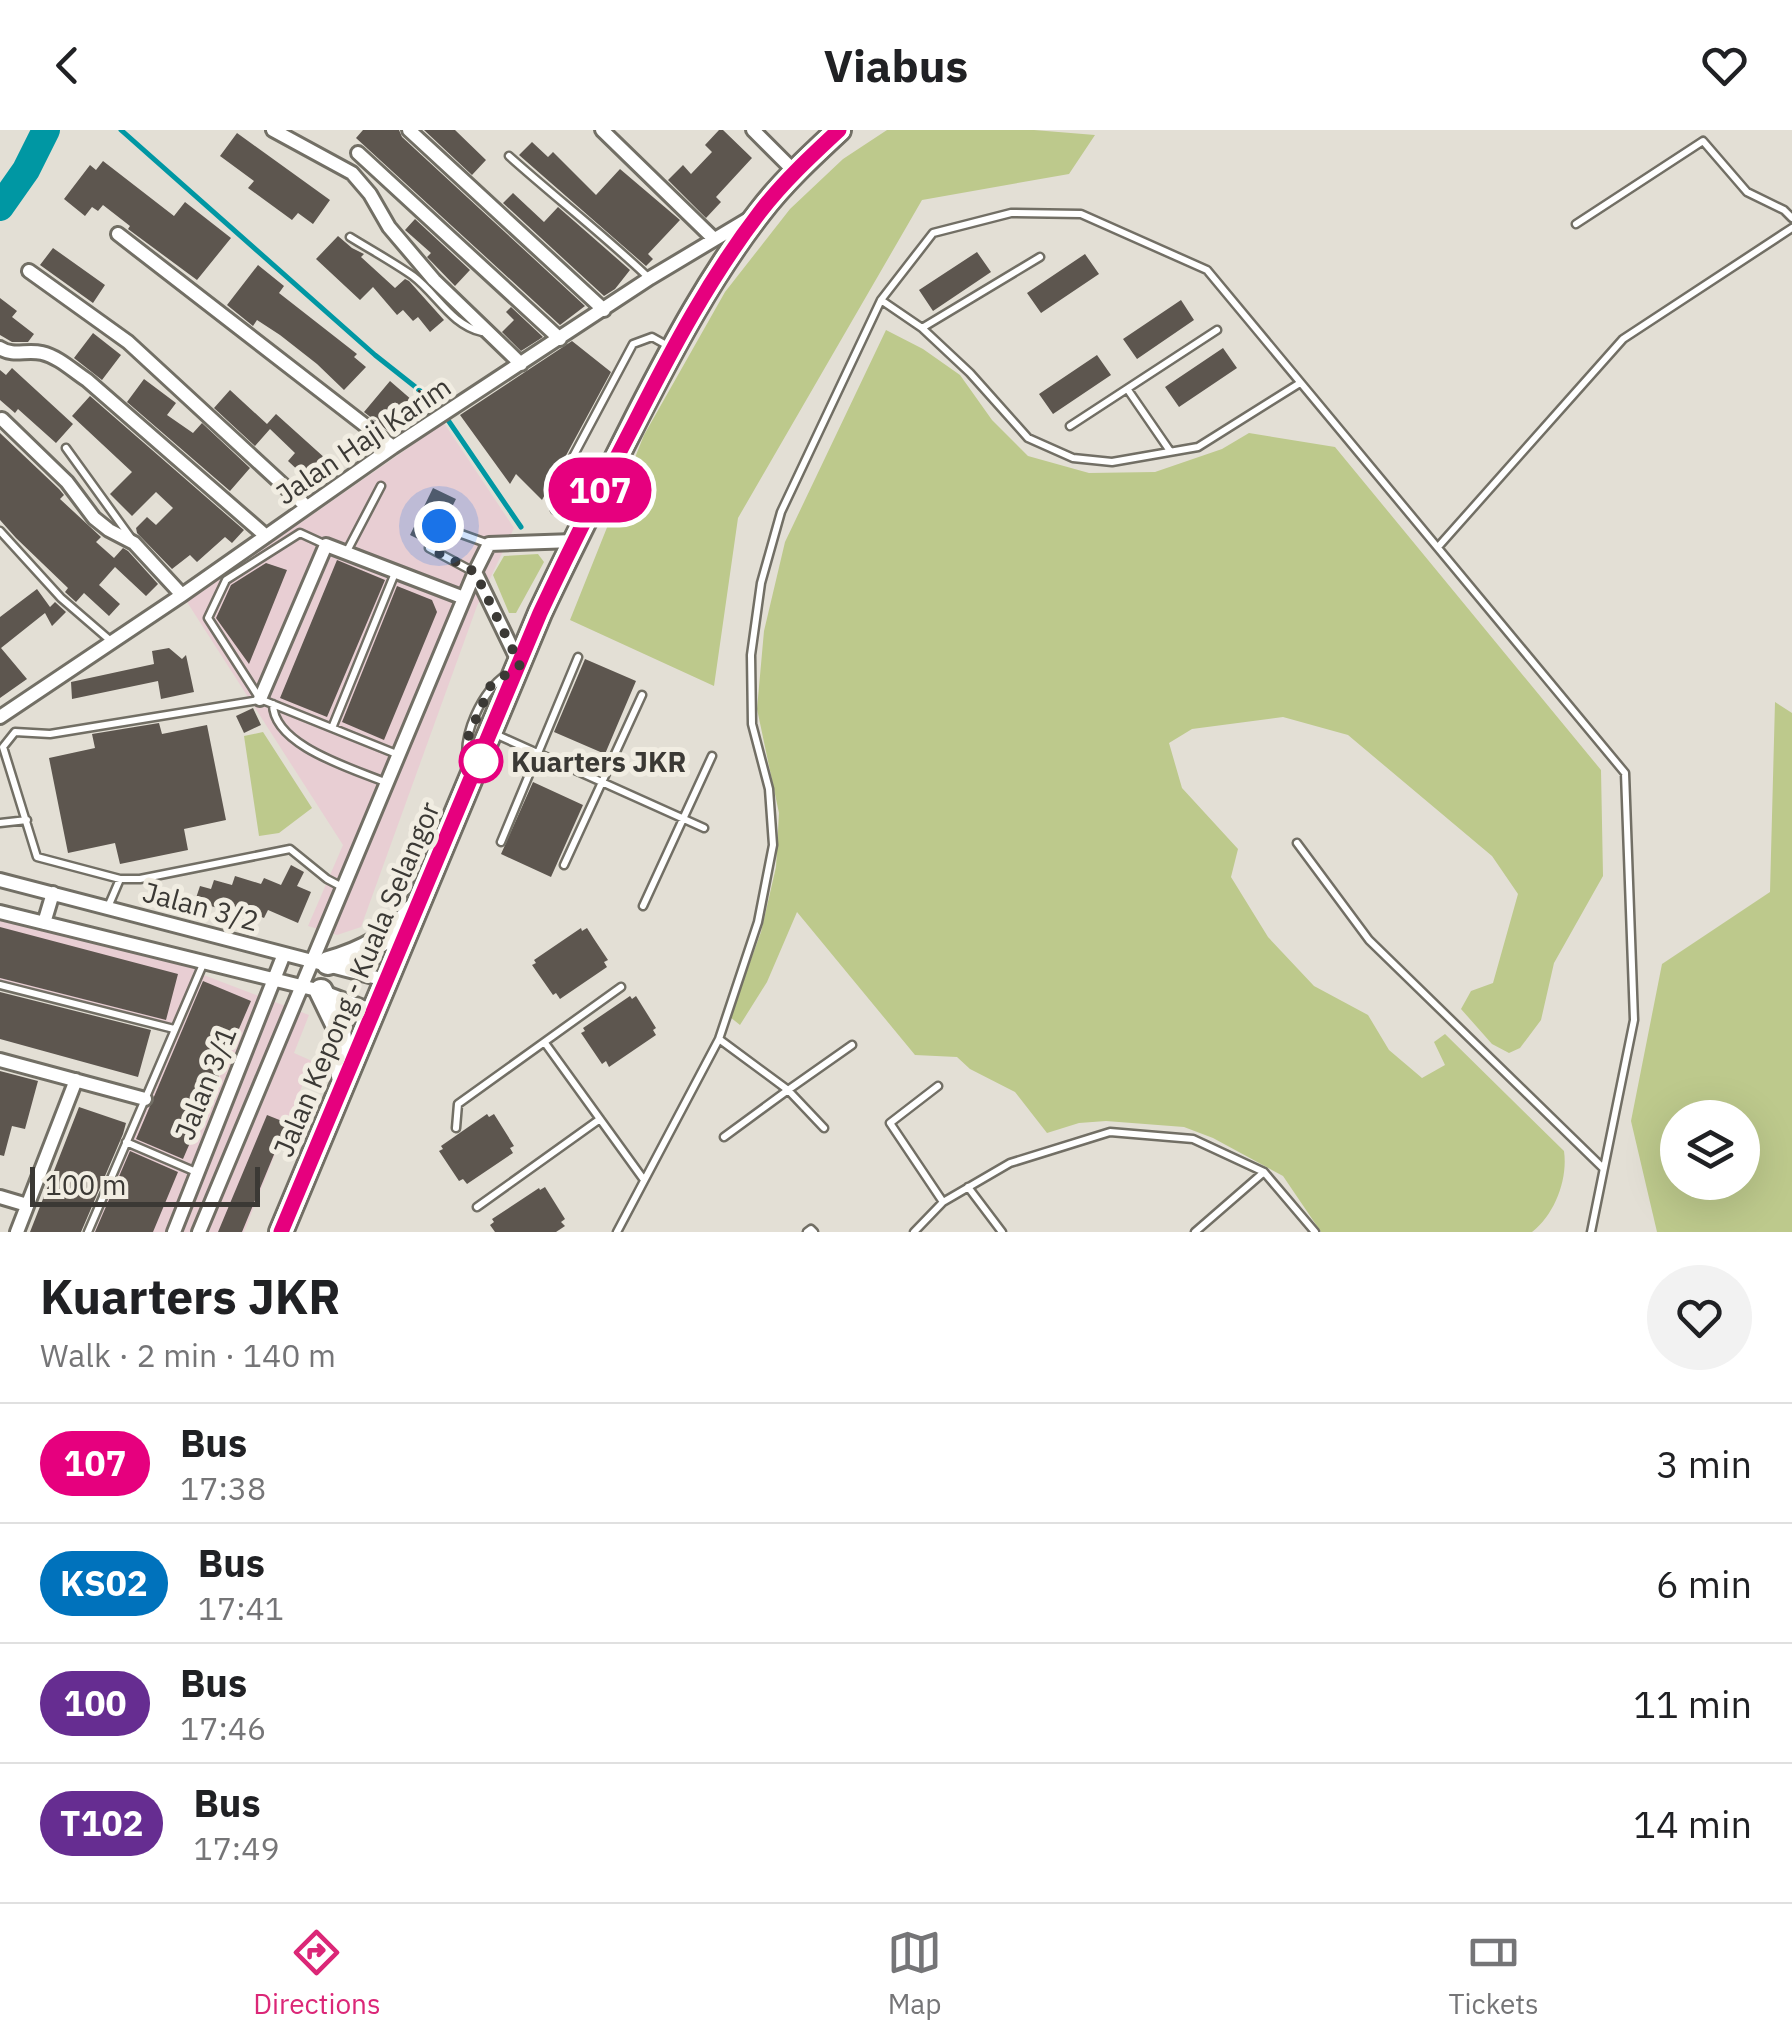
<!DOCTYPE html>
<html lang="en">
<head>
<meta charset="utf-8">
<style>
  :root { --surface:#fff; --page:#f2f2f2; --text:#202124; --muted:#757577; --line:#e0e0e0; --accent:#db2777 }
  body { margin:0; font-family:"IBM Plex Sans",sans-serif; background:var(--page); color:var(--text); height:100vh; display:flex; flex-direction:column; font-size:38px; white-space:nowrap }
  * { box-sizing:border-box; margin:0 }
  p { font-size:32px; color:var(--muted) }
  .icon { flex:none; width:55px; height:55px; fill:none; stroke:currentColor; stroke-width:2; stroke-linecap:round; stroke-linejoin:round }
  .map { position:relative; height:1102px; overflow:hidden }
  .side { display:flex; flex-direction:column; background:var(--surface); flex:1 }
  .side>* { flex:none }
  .badge { padding:0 20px; border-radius:32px; font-size:35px; line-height:65px }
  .tools { position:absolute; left:1660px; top:970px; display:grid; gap:20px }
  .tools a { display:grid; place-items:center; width:100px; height:100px; border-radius:50%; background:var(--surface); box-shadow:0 10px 40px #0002; font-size:50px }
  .scale { position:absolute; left:30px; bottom:25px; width:230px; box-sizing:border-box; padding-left:10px; border:5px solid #3b3935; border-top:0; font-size:28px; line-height:35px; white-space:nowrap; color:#3b3935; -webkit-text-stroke:8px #f1ede2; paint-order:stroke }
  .you { position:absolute; width:50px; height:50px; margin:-25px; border:8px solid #fff; border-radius:50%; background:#1a73e8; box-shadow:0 0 0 15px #1a73e833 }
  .map>.badge { position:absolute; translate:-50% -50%; box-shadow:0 0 0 5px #fff }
  .round { display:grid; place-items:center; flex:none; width:105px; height:105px; border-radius:52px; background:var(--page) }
  .summary { display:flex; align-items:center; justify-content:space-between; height:170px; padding:0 40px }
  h1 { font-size:48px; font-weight:800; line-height:75px }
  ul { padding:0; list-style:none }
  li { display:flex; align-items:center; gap:30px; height:120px; padding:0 40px; border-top:2px solid var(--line) }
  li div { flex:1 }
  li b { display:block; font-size:38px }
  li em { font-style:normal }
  li .badge { min-width:110px; font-weight:700; text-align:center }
  header { display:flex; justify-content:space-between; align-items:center; height:130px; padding:0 40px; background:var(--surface); font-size:45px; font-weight:800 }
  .tabs { display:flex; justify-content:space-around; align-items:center; height:140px; border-top:2px solid var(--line); background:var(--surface); font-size:28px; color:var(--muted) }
  .tabs a { display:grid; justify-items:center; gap:5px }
  .tabs .selected { color:var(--accent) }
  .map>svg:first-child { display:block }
  .commercial { fill:#e8ced3 }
  .green { fill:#bdc98c; fill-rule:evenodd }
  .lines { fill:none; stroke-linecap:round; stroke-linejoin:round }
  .stream { stroke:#0097a3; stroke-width:5 }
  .river { stroke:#0097a3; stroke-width:28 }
  .building { fill:#5d564f }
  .lane-casing { stroke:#726f65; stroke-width:11 }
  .street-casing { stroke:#726f65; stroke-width:18 }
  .highway-casing { stroke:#726f65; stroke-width:28 }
  .lane { stroke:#fff; stroke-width:6 }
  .street { stroke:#fff; stroke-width:12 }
  .highway { stroke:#fff; stroke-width:22 }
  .line-casing { stroke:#fff; stroke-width:22 }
  .line { stroke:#e6007e; stroke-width:15 }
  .walk { stroke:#3b3935; stroke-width:10; stroke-dasharray:0 18 }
  .stop-dot { fill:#fff; stroke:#e6007e; stroke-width:5 }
  .labels { text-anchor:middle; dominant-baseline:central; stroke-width:10; stroke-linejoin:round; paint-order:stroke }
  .street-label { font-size:28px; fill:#3b3935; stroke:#f1ede2 }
  .stop-label { font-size:28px; font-weight:bold; fill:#3b3935; stroke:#f1ede2; text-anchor:start }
</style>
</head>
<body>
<header><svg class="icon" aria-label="back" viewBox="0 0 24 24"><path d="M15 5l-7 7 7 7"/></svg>Viabus<svg class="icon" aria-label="heart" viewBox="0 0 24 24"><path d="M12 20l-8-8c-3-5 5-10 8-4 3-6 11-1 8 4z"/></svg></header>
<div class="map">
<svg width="1792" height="1102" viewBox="0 0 1792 1102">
  <rect width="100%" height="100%" fill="#e3dfd5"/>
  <path class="commercial" d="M444,293L514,398L477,476L361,797L337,805L308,796L343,715L187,472Z
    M0,789L197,837L173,895L0,851Z
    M201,844L309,885L294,923L312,931L244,1102H94Z"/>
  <path class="green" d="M887,0H1034L1095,5L1069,44L922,70L738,388L714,556L570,490L644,305L725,162L790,79L843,29Z
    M886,200L923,219L960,245L992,290L1028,326L1089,343L1155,342L1222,319L1249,303L1335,317L1601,640L1603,746L1554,833L1541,890L1520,918L1509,923L1492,914L1461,879L1471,861L1493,853L1518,764L1492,726L1348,605L1283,587L1192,599L1169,613L1182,658L1238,719L1231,747L1268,807L1314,856L1368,885L1389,920L1422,948L1445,935L1434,912L1445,904L1564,1021C1568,1049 1555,1084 1532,1102H1321L1283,1046L1213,1008L1184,997L1106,991L1079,993L1047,1003L1015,962L970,939L957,927L915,925L797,782L767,852L740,895L730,887L761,802L776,737L779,683L757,579L764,501L785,412Z
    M538,424L544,432L516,483H509L493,445L504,426Z
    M1775,572L1792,583V1102H1657L1631,991L1662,834L1770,762ZM1678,988H1742V1052H1678Z
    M263,602L312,678L279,703L259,706L244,606Z"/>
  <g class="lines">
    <path class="stream" d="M121,0L375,225L437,274L521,397"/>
    <path class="river" d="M0,77L26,40L46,0"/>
  </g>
  <path class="building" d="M363,0H399L402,7L585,176L560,195L356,8Z
    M424,0H455L486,30L472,45Z
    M719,0H723L752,28L716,67L721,72L706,88L668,50L683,35L691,44L712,22L705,15Z
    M237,3L330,70L313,94L298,83L292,90L248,58L254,51L220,26Z
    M532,12L548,27L553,22L596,65L620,39L680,90L648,124L653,129L646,136L519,25Z
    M103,31L174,86L185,72L231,108L197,150L128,99L130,96L103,75L98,81L92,77L85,86L64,69L90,35L96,40Z
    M513,63L544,92L558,77L630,140L615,159L604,166L503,73Z
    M415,89L470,140L455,156L427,127L431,123L405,100Z
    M338,106L352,118L364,124L361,127L395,158L405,149L409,151L444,190L430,202L418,187L413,191L403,180L397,185L373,157L360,170L316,129Z
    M53,118L105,155L93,173L40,135Z
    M977,122L991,142L933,181L919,160Z
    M1085,124L1099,144L1041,183L1027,163Z
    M258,135L284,156L279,163L357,224L354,227L366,237L344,260L317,234L280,205L257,190L253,196L227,175Z
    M0,168L17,181L12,187L34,204L28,212H12L0,205Z
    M1181,170L1194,190L1137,229L1123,209Z
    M511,177L543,207L521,221L502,202L514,190L506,182Z
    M93,203L121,225L102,250L74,228Z
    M572,211L611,242L542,370L516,344L510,354L460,285Z
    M1223,218L1237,238L1179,277L1165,257Z
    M1097,225L1111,245L1053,284L1039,264Z
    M12,238L73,294L56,313L18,279L15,283L0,270V240L6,245Z
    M144,249L176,273L167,285L193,303L202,293L250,338L230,361L127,272Z
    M390,251L420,277L393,305L364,282Z
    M230,260L267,294L276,284L336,338L317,358L288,331L295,323L270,299L255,316L214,278Z
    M90,266L244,400L232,413L225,407L197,432L190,425L172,439L137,403L136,398L147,387L156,395L173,378L156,362L132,386L110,364L132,342L72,286Z
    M0,303L59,359L64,365L60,369L101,407L96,412L114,428L123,418L128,421L158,454L146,466L115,437L99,455L120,474L109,486L84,463L76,472L65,462L68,458L16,408L0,390Z
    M433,358L456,369L445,391H434L424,412L410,405Z
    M337,430L385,450L327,587L280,568Z
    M266,433L287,440L249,534L216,488L231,455Z
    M397,456L432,470L437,482L384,610L342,592Z
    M37,459L50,477L55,472L66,482L52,496L45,483L1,518L27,549L0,568V487Z
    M169,518L182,529L186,525L194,562L161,569L158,551L72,569L71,552L154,534L152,521Z
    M585,529L636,551L605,624L554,602Z
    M253,578L261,595L244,603L236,586Z
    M159,593L162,604L207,595L226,690L184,699L188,720L120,734L115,713L68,723L49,628L95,618L92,604Z
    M533,652L583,675L551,747L501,724Z
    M291,735L304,742L297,756L311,762L298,793L268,780L264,788L248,781L246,787L195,771L200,756L211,759L214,750L232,755L235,746L261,754L264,748L281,755Z
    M0,797L178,844L166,890L0,848Z
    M581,798L582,801L587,798L594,809L608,830L604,832L607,837L560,869L556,863L553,865L532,835L536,833L534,830Z
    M203,851L251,871L183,1029L136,1009Z
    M0,862L151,900L138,947L0,909Z
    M630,866L632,869L636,866L656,898L653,900L656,905L609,937L606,931L602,934L581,903L585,901L583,898Z
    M0,941L38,951L25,999L12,996L4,1026L0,1025Z
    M79,977L126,993L123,1004L81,1102H30Z
    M487,984L489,987L494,984L514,1016L510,1018L513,1023L467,1054L463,1049L459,1051L439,1021L443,1019L441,1016Z
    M267,985L287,993L242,1102H218Z
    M130,1021L178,1042L153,1102H95Z
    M545,1057L565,1089L561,1092L565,1096L556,1102H495L490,1095L494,1092L492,1089L539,1058L540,1060Z"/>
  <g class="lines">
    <defs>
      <path id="lane" d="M509,26C556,68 604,105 649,148
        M1576,94L1703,11L1747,62L1784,80L1792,88
        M350,107C371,120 393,132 413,146C437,164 451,195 482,202
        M881,170L922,198L970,243L1028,308L1073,328L1112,332L1198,317L1300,253
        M922,198L1040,127
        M1128,260L1170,321
        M1070,296L1217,200
        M66,318L131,408
        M576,392L555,380L551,368L633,214L652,207L670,217
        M0,401L61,468L112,512
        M324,414L300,403L226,450L208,488L260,569L399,625
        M1438,417L1623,209L1792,98
        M347,421L381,356
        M474,442L429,418L439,396L489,414
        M259,570L50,604L15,602L3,617L37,727L120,749H140L290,719L327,749L344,758
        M273,574C273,616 354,639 387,653
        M332,598L395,443
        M495,604L704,698
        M468,637C460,606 482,561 507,544
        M0,693L27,690
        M501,712L578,527
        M1297,713L1369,810L1603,1038
        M564,735L642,565
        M643,776L712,626
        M108,777L120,749
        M0,855L174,899
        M719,909L788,960L852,915
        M545,913L644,1050
        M938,956L890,993L943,1072
        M456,998L458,974L621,857
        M724,1007L788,960L824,998
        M126,1012L196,1042
        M968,1057L1002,1102
        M477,1077L600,989
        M88,1102L204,832
        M617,1102L719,909L758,792L773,715L769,659L752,594L751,525L761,453L781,382L881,170L933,103L1011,83L1081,84L1207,140L1625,643L1634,890L1591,1102
        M807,1102L811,1099L814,1102
        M914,1102L943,1072L1010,1033L1110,1002L1193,1009L1264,1042L1315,1102
        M1195,1102L1264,1042"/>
      <path id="street" d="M273,0L352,43L370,64L389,97L434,150L521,234
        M409,0L604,180
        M602,0L714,109
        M753,0L795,42
        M358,23L560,209
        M118,104L393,317
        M29,141L128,212L307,377
        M0,218C14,227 26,219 42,223C59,227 73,241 87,250L266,406
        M2,289L67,352L94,388L109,400L134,413L182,465
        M519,533L475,442L489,414L574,411
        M260,569L326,415L464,468
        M0,587L182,465L393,317L650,148L747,90
        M0,750L389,851
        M0,782L321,861L376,882
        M44,793L53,763
        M0,930L145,969
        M0,1067L27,1075
        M17,1102L76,950
        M174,1102L284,824
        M199,1102L475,442"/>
      <path id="highway" d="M328,833C361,824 391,809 413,781
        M321,861L339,898L343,946
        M281,1102L540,483C571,417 605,351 638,285C674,215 711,145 760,82C783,52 811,26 839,0"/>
    </defs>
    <use href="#lane" class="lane-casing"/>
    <use href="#street" class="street-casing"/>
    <use href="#highway" class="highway-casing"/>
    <use href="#lane" class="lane"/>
    <use href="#street" class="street"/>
    <use href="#highway" class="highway"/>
  </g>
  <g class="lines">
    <defs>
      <path id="line" d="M281,1102L540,483C570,419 602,355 635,292C672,219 710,147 760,82C783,52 811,26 839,0"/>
    </defs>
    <use href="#line" class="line-casing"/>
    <use href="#line" class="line"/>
    <path class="walk" d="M439,396L429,418L475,442L520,535L491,555L468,607L466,634L481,631"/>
  </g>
  <circle class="stop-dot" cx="481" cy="631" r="20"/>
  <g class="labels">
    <g class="street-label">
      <text transform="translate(363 310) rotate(-34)">Jalan Haji Karim</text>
      <text transform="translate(201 776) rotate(15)">Jalan 3/2</text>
      <text transform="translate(356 849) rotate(-67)">Jalan Kepong - Kuala Selangor</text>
      <text transform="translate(205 953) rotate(-68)">Jalan 3/1</text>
    </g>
    <g class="stop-label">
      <text x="511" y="631">Kuarters JKR</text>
    </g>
  </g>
</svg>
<div class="tools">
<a><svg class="icon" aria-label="layers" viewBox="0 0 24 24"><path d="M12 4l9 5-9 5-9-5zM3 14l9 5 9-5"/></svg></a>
</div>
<div class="scale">100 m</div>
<div class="you" style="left:439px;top:396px"></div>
<b class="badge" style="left:600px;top:360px;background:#e6007e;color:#fff">107</b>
</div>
<section class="side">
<div class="summary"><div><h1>Kuarters JKR</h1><p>Walk · 2 min · 140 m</p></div><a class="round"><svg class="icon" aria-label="heart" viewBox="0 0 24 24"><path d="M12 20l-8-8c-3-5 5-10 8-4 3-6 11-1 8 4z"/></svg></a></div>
<ul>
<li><span class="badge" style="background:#e6007e;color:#fff">107</span><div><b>Bus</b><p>17:38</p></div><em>3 min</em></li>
<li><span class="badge" style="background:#0072bc;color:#fff">KS02</span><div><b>Bus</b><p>17:41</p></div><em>6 min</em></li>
<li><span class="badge" style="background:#662d91;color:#fff">100</span><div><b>Bus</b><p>17:46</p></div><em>11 min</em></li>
<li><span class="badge" style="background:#662d91;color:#fff">T102</span><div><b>Bus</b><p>17:49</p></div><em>14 min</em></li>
</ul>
</section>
<nav class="tabs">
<a class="selected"><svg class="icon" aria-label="directions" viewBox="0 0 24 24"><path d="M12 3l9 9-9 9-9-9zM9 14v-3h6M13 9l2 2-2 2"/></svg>Directions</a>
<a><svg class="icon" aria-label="map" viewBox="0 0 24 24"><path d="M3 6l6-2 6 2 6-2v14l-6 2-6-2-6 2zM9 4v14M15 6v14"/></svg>Map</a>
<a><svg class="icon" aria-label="tickets" viewBox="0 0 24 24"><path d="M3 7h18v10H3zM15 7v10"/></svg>Tickets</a>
</nav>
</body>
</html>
